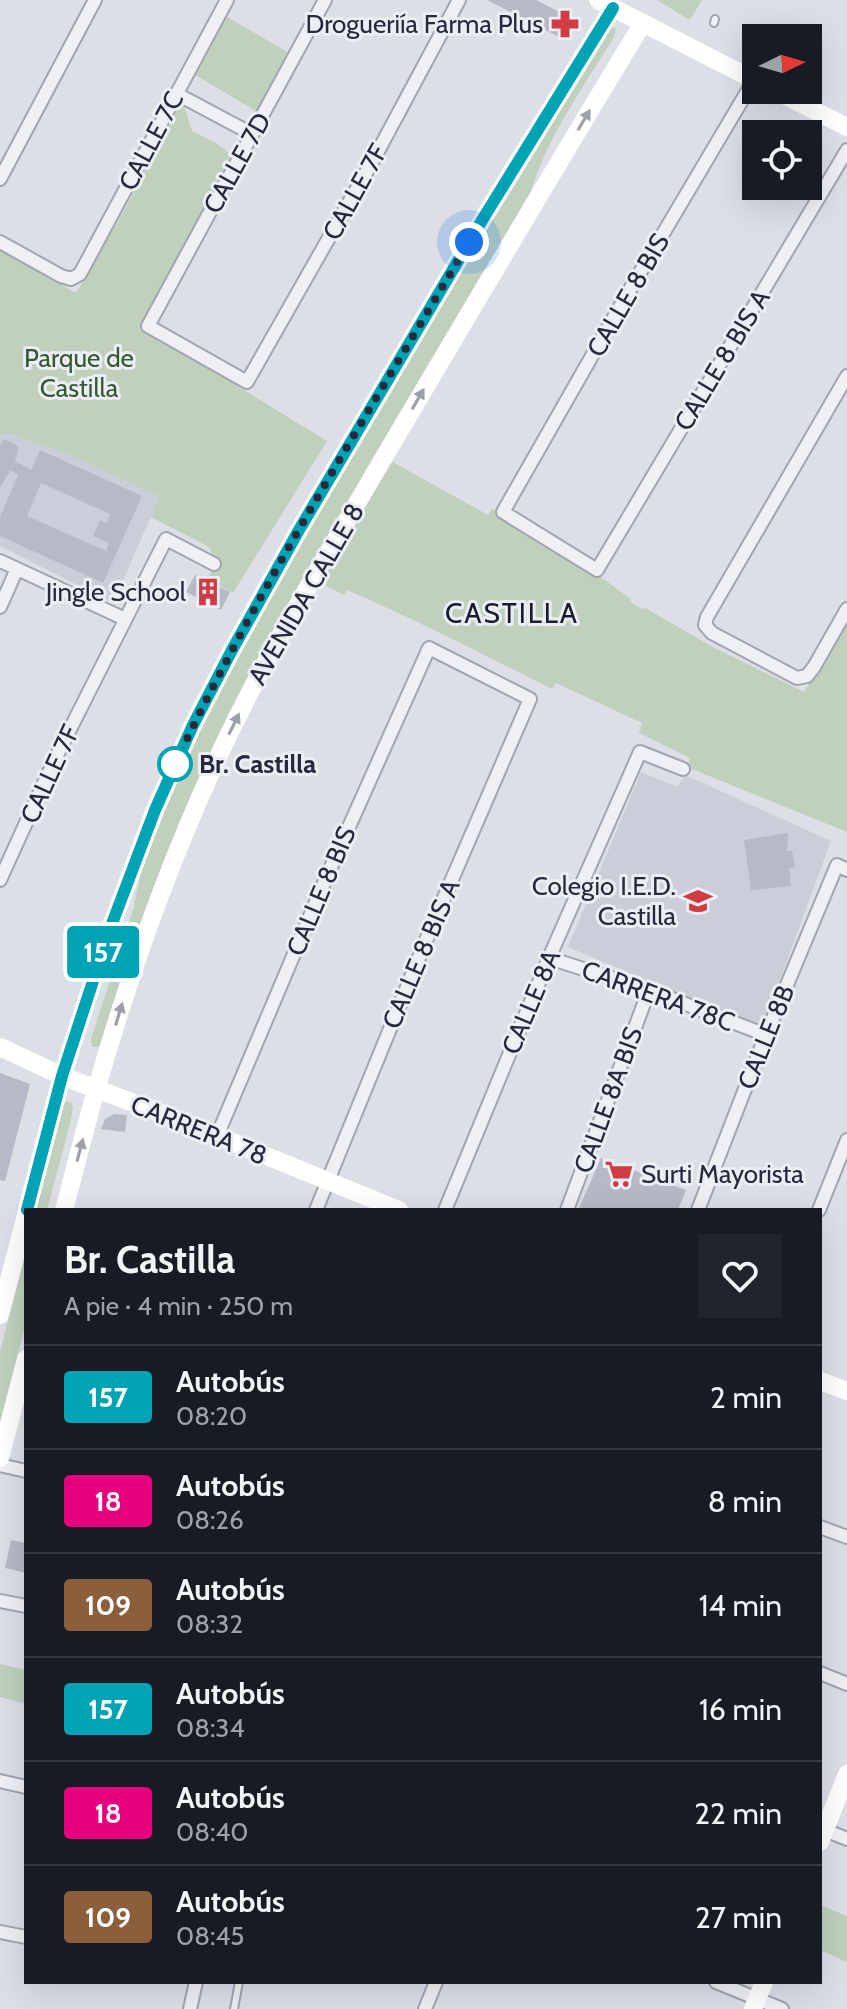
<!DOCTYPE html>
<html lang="es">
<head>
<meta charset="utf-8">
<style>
  :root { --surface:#171b24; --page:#20242c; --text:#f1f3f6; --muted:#9ea1a6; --line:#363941 }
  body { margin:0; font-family:Cabin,sans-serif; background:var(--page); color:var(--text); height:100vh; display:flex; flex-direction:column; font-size:30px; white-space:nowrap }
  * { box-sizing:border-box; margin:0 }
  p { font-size:26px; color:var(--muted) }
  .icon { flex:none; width:44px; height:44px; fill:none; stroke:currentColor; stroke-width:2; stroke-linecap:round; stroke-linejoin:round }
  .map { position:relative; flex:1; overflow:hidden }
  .drawer { position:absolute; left:24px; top:1208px; width:798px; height:776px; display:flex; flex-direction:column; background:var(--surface); border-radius:0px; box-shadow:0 8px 32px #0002 }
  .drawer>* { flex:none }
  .badge { padding:0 16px; border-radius:6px; font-size:28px; line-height:52px }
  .needle { width:52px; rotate:85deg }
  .buttons { position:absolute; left:742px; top:24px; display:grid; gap:16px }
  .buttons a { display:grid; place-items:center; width:80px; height:80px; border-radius:0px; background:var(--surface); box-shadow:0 8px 32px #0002; font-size:40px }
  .you { position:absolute; width:40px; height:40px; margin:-20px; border:6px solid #fff; border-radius:50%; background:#1a73e8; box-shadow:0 0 0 12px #1a73e833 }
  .map>.badge { position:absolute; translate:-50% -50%; box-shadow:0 0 0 4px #fff }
  .round { display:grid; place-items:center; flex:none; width:84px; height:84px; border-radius:0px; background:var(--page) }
  .headline { display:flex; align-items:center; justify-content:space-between; height:136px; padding:0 40px }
  h1 { font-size:38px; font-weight:700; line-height:60px }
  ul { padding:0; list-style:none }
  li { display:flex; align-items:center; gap:24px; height:104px; padding:0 40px; border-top:2px solid var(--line) }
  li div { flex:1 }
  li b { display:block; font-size:30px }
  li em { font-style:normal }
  li .badge { min-width:88px; font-weight:700; text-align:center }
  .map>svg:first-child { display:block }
  .built { fill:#caced8 }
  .green { fill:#c0d0bd }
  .building { fill:#b6bac6; fill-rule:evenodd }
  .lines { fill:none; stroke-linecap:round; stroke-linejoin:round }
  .lane-casing { stroke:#a1a5b0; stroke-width:10 }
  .street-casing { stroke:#a1a5b0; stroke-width:16 }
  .lane { stroke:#eef0f5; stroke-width:6 }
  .street { stroke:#eef0f5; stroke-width:12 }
  .secondary { stroke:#fff; stroke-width:18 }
  .oneway { fill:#9da0a8 }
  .line-casing { stroke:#fff; stroke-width:18 }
  .line { stroke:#00a3b4; stroke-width:12 }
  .walk { stroke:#252b3d; stroke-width:8; stroke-dasharray:0 14.4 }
  .stop-dot { fill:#fff; stroke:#00a3b4; stroke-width:4 }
  .labels { text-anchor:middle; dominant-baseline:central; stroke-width:6; stroke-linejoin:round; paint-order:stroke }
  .poi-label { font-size:26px; fill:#252b3d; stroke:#ebeef4; text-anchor:end }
  .street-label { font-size:26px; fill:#252b3d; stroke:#ebeef4 }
  .park-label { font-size:26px; fill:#365932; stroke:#ebeef4 }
  .stop-label { font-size:26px; font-weight:bold; fill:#252b3d; stroke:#ebeef4; text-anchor:start }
  .neighbourhood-label { font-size:28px; letter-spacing:2px; fill:#181d2d; stroke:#ebeef4 }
</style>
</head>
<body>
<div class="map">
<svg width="847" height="2009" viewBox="0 0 847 2009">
  <rect width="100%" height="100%" fill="#dcdfe6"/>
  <path class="built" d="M8,433L70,455L160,496L113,603L0,546V436Z
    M641,772L677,787L685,775L831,841L762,1029L568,947Z"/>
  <path class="green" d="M657,0H702L690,20Z
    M224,15L289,53L256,111L192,73Z
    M610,25L616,29L614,37C583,88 547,137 530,194L286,610L101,1042L99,1047H92L91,1039L133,910L141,872L181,769L205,720L258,617L606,26Z
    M180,105L184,106L192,131L216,143L231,155L141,326L241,381L239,387L327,441L233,593L208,579L216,562L209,547L151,517L159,496L70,455L8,433L0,436V249L76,293L125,209Z
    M391,461L488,515L492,509L598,575L631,599L630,602L642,609L644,607L709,645L804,692L847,621V832L687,767L690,758L639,733L642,723L556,683L552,689C484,655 417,620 347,590L344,595L320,583Z
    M67,1101L71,1102L73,1107L71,1120L47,1210H35L63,1104Z
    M26,1249V1322L0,1425V1352Z
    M0,1664L26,1670V1704L0,1697Z
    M820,1905L847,1916V1962L820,1950Z"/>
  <path class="building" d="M487,0H536L573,19L563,39Z
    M4,439L19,447L15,461L31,470L40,450L142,496L103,583L0,536V517L18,475L10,470L0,488V446ZM41,483L110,514L107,523L100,520L93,536L109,543L106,551L27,516Z
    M195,575L230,592L221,610L186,592Z
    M788,833L787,851H792L795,867L789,868L791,886L751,890L744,840Z
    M0,1073L30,1084L5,1181L0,1180Z
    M114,1114L127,1115L125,1132L101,1129L105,1119Z
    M601,1158L686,1190L678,1210H578Z
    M11,1540L26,1543V1573L5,1568Z"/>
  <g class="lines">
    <defs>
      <path id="lane" d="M714,23L715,19
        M234,2009L239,1982"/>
      <path id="street" d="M325,0L148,326L247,382L376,155L459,0
        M754,80L625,298L503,512L597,570L847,150
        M177,94L252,134
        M0,179L95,0
        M0,242L61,276L71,279L80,274L227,0
        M847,376L707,617L705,625L712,633L797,678L807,676L814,667L847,609
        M0,561L125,619
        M0,607L17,569
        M0,880L55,759L166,539L214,564
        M549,958L649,990L766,1035
        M217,1136L327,876L429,648L530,699L434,921L316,1210
        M445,1210L549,958L640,752L683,769
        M567,1210L649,990
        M698,1210L766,1035L837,865L847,870
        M819,1210L847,1140
        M0,1465L26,1471
        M820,1527L847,1537
        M0,1601L26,1606
        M820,1673L847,1684
        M0,1781L26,1787
        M820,1828L847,1839
        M0,1932L26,1937
        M716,1982L782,2009
        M190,2009L196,1982
        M425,2009L436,1982"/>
    </defs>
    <use href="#lane" class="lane-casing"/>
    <use href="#street" class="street-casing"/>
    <use href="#lane" class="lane"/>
    <use href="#street" class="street"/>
    <path class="secondary" d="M598,0L756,81
      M774,90L847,127
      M0,1047L62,1076L171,1117L399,1210
      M27,1210L62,1076L110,929L155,810L193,725L232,650L299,530L484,217L613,8
      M64,1210C75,1169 85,1128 97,1087C128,979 166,871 213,768C261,662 322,564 380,464C467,317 554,169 643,23
      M0,1315L26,1215
      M820,1381L847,1391
      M0,1458L26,1359
      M820,1842L847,1774
      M753,2009L764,1982"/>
  </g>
  <defs><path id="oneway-solid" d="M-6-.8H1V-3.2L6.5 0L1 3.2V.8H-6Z" transform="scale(2)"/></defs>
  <g class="oneway">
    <use href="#oneway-solid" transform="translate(584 120) rotate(-59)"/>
    <use href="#oneway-solid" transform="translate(418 399) rotate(-60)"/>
    <use href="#oneway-solid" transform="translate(234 724) rotate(-64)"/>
    <use href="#oneway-solid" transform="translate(119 1014) rotate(-73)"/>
    <use href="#oneway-solid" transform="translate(80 1150) rotate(-75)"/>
  </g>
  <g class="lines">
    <defs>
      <path id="line" d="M27,1210L62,1076L110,929L155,810L193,725L232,650L299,530L484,217L613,8"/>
    </defs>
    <use href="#line" class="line-casing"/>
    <use href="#line" class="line"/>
    <path class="walk" d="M175,764C260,584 368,414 469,242"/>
  </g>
  <defs>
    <symbol id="pharmacy-bare" viewBox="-9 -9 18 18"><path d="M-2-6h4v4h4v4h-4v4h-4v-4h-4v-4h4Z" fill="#d03c43" stroke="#ebeef4" stroke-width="2.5" paint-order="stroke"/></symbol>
    <symbol id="building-bare" viewBox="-9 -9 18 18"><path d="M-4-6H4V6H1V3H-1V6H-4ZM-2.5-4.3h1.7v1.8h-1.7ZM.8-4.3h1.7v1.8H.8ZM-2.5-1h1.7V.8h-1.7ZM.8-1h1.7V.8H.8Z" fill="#d03c43" stroke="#ebeef4" stroke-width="2.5" paint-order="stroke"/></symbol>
    <symbol id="school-bare" viewBox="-9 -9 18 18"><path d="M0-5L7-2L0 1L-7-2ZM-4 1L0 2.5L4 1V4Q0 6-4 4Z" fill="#d03c43" stroke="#ebeef4" stroke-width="2.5" paint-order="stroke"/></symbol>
    <symbol id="supermarket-bare" viewBox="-9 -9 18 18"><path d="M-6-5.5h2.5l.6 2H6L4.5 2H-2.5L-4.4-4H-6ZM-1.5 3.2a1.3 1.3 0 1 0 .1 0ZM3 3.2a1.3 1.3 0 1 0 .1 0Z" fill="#d03c43" stroke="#ebeef4" stroke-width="2.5" paint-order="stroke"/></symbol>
  </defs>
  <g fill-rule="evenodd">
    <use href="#pharmacy-bare" x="545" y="4" width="40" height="40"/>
    <use href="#building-bare" x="188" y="572" width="40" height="40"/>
    <use href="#school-bare" x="678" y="881" width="40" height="40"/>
    <use href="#supermarket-bare" x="599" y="1154" width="40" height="40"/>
  </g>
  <circle class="stop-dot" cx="175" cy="764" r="16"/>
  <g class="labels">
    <g class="poi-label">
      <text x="543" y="24">Drogueriía Farma Plus</text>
      <text x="186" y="592">Jingle School</text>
      <text x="676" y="886">Colegio I.E.D.<tspan x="676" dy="30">Castilla</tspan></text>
      <text x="641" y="1174" text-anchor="start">Surti Mayorista</text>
    </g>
    <g class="street-label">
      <text transform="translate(151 141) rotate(-62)">CALLE 7C</text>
      <text transform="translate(237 163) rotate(-61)">CALLE 7D</text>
      <text transform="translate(355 192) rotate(-61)">CALLE 7F</text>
      <text transform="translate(628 295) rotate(-60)">CALLE 8 BIS</text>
      <text transform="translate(722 360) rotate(-59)">CALLE 8 BIS A</text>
      <text transform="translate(306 594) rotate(-60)">AVENIDA CALLE 8</text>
      <text transform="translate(50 774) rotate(-65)">CALLE 7F</text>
      <text transform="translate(321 891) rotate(-67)">CALLE 8 BIS</text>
      <text transform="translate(421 954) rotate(-67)">CALLE 8 BIS A</text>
      <text transform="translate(658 996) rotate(20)">CARRERA 78C</text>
      <text transform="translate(531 1002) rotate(-67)">CALLE 8A</text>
      <text transform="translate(766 1037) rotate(-68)">CALLE 8B</text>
      <text transform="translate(608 1100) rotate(-70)">CALLE 8A BIS</text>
      <text transform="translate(199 1130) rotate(22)">CARRERA 78</text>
    </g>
    <g class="park-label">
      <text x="79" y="358">Parque de<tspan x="79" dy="30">Castilla</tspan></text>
    </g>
    <g class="stop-label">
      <text x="199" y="764">Br. Castilla</text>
    </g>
    <g class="neighbourhood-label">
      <text x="512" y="613">CASTILLA</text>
    </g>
  </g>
</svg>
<div class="buttons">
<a><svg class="needle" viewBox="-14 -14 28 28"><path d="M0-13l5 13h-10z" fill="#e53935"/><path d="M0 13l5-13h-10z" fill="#9ea1a6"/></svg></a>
<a><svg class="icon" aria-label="locate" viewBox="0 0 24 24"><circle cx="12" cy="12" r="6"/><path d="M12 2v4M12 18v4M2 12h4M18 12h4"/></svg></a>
</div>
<div class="you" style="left:469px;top:242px"></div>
<b class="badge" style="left:103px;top:952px;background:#00a3b4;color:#fff">157</b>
<section class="drawer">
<div class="headline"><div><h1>Br. Castilla</h1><p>A pie · 4 min · 250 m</p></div><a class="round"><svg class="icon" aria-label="heart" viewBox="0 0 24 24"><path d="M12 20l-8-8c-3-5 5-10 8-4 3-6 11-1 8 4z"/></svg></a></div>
<ul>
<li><span class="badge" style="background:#00a3b4;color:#fff">157</span><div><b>Autobús</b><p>08:20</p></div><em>2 min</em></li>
<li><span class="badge" style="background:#e6007e;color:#fff">18</span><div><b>Autobús</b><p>08:26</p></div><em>8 min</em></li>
<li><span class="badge" style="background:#8b5e3c;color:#fff">109</span><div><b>Autobús</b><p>08:32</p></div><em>14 min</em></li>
<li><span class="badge" style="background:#00a3b4;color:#fff">157</span><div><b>Autobús</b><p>08:34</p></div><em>16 min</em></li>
<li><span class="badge" style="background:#e6007e;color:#fff">18</span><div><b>Autobús</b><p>08:40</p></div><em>22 min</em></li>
<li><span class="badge" style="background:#8b5e3c;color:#fff">109</span><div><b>Autobús</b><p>08:45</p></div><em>27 min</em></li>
</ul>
</section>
</div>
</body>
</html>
